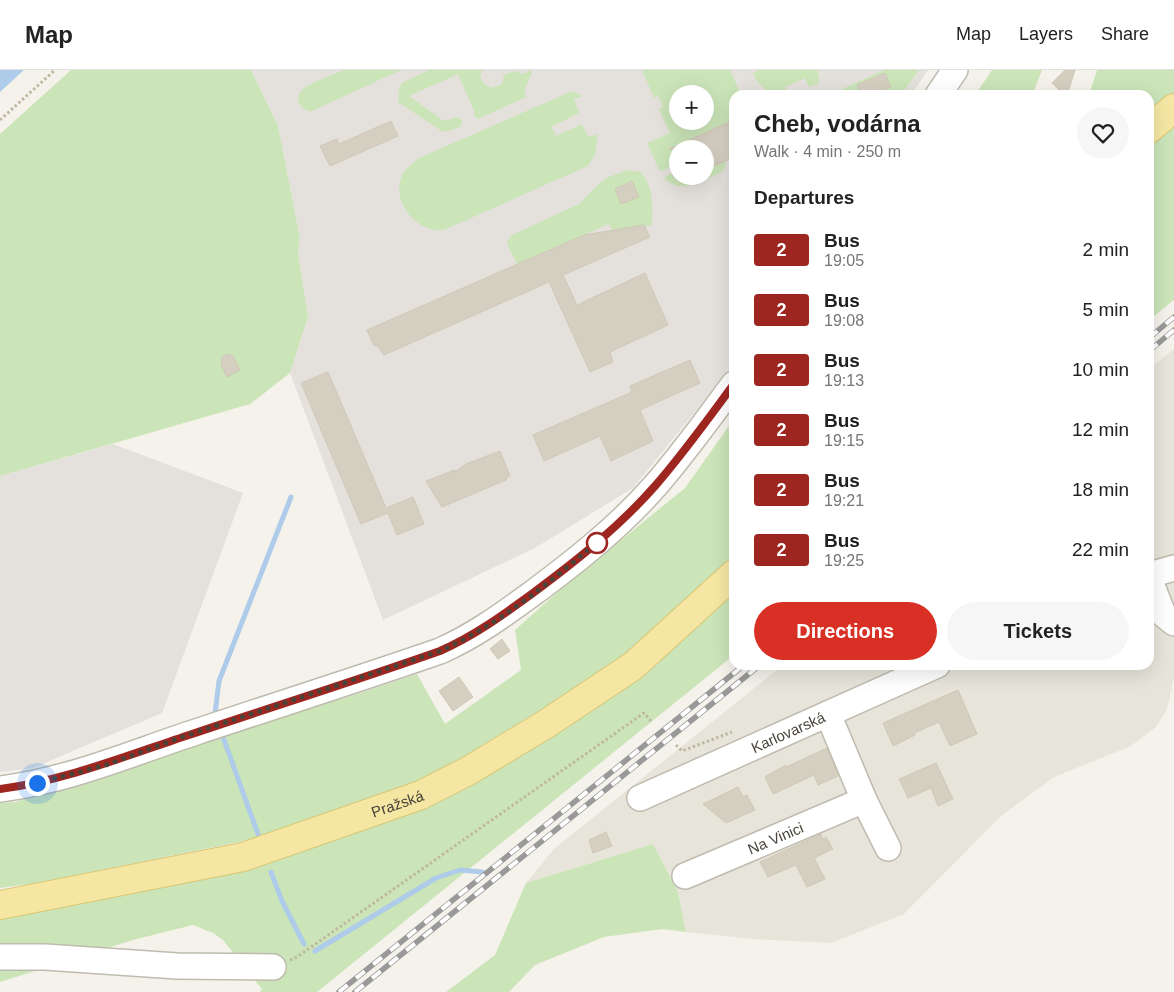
<!DOCTYPE html>
<html lang="en">
<head>
<meta charset="utf-8">
<style>
  :root { --surface:#fff; --page:#f6f6f6; --text:#222; --muted:#767676; --line:#e0e0e0; --accent:#d93025 }
  body { margin:0; font-family:Arial,sans-serif; background:var(--page); color:var(--text); height:100vh; display:flex; flex-direction:column; font-size:19px; white-space:nowrap }
  * { box-sizing:border-box; margin:0 }
  p { font-size:16px; color:var(--muted) }
  .icon { flex:none; width:28px; height:28px; fill:none; stroke:currentColor; stroke-width:2; stroke-linecap:round; stroke-linejoin:round }
  .map { position:relative; flex:1; overflow:hidden }
  .drawer { position:absolute; left:729px; top:20px; width:425px; height:580px; display:flex; flex-direction:column; background:var(--surface); border-radius:15px; box-shadow:0 5px 20px #0002 }
  .drawer>* { flex:none }
  .badge { padding:0 10px; border-radius:4px; font-size:18px; line-height:32px }
  .fabs { position:absolute; left:669px; top:15px; display:grid; gap:10px }
  .fabs a { display:grid; place-items:center; width:45px; height:45px; border-radius:50%; background:var(--surface); box-shadow:0 5px 20px #0002; font-size:25px }
  .you { position:absolute; width:25px; height:25px; margin:-12px; border:4px solid #fff; border-radius:50%; background:#1a73e8; box-shadow:0 0 0 8px #1a73e833 }
  .map>.badge { position:absolute; translate:-50% -50%; box-shadow:0 0 0 2px #fff }
  h2 { padding:0 25px; font-size:19px; line-height:45px }
  .round { display:grid; place-items:center; flex:none; width:52px; height:52px; border-radius:26px; background:var(--page) }
  .headline { display:flex; align-items:center; justify-content:space-between; height:85px; padding:0 25px }
  h1 { font-size:24px; font-weight:800; line-height:38px }
  .button { display:flex; gap:10px; margin-top:auto; padding:10px 25px }
  .button a { flex:1; height:58px; border-radius:30px; background:var(--accent); color:#fff; font-size:20px; font-weight:800; line-height:58px; text-align:center }
  .button a+a { background:var(--page); color:var(--text) }
  ul { padding:0; list-style:none }
  li { display:flex; align-items:center; gap:15px; height:60px; padding:0 25px }
  li div { flex:1 }
  li b { display:block; font-size:19px }
  li em { font-style:normal }
  li .badge { min-width:55px; font-weight:700; text-align:center }
  header { display:flex; align-items:center; gap:30px; box-sizing:border-box; height:70px; padding:0 25px; background:var(--surface); border-bottom:1px solid var(--line) }
  header strong { font-size:24px }
  nav { display:flex; gap:28px; margin-inline-start:auto; font-size:18px }
  .map>svg:first-child { display:block }
  .residential { fill:#e7e5da }
  .industrial { fill:#e4e1dc; fill-rule:evenodd }
  .green { fill:#cbe4b8; fill-rule:evenodd }
  .water { fill:#aecbea }
  .lines { fill:none; stroke-linecap:round; stroke-linejoin:round }
  .stream { stroke:#aecbea; stroke-width:5 }
  .building { fill:#d5cfc2; stroke:#cfc8b5 }
  .minor-casing { stroke:#bfbbae; stroke-width:28 }
  .major-casing { stroke:#d9c674; stroke-width:30 }
  .path { stroke:#bfb8a1; stroke-width:3; stroke-dasharray:2.5 2.5; stroke-linecap:butt }
  .minor { stroke:#fff; stroke-width:25 }
  .major { stroke:#f5e7a3; stroke-width:28 }
  .rail-casing { stroke:#999; stroke-width:5.5 }
  .rail { stroke:#fff; stroke-width:4; stroke-dasharray:11; stroke-linecap:butt }
  .line-casing { stroke:#fff; stroke-width:11 }
  .line { stroke:#9e2621; stroke-width:8 }
  .walk { stroke:#48443a; stroke-width:5; stroke-dasharray:0 9 }
  .stop-dot { fill:#fff; stroke:#9e2621; stroke-width:2.5 }
  .labels { text-anchor:middle; dominant-baseline:central; stroke-width:4.5; stroke-linejoin:round; paint-order:stroke }
  .street-label { font-size:15px; fill:#48443a; stroke:#fff }
</style>
</head>
<body>
<header>
<strong>Map</strong>
<nav><a>Map</a><a>Layers</a><a>Share</a></nav>
</header>
<div class="map">
<svg width="1174" height="922" viewBox="0 0 1174 922">
  <rect width="100%" height="100%" fill="#f4f2eb"/>
  <path class="residential" d="M1174,279V608L1167,639L1156,657L1131,676L1054,707L1001,746L904,844L831,873L754,869L686,862L678,822L653,774L526,813L554,779L783,595H1149V299Z"/>
  <path class="industrial" d="M251,0H928L911,25H734V294L633,418L535,478L383,550L290,303L308,247L298,182L300,168L278,56ZM678,24H705V51H678ZM678,79H705V106H678Z
    M113,374L243,423L162,643L33,698L0,702V406Z"/>
  <path class="green" d="M71,0H251L278,56L300,168L298,182L308,247L290,303L250,334L0,406V64Z
    M344,0H401L312,41C300,42 293,27 303,19C313,11 333,5 344,0Z
    M429,0H482L480,6L484,14L493,18L502,14L504,5L515,1L523,4L531,0L532,2L524,22L526,27L478,49L474,46V41L458,4L409,26L444,51L458,47L463,52L459,58L443,62L398,32L399,20L402,13Z
    M642,0H730L741,25H734V50L676,75L677,95L661,101L659,100L647,73L670,63L659,39L663,37L658,26L654,28ZM678,24H705V51H678Z
    M759,0H817L819,5V13L809,17L805,8L785,17L789,25H771C764,17 757,14 753,3Z
    M884,0H919L901,25H829Z
    M992,0H1042L1033,23L1039,25H975Z
    M1097,0H1174V23L1149,42V25H1089Z
    M570,22H575L582,26L574,29L579,43L551,57L556,66L582,54L588,67L597,64L596,83L588,96L444,160C418,164 392,133 401,108C404,100 412,94 419,88Z
    M1174,55V230L1149,250V75Z
    M725,91V99L721,102C703,110 680,126 664,108L666,106L677,101L678,106H705V100Z
    M627,100L640,102C654,116 653,137 652,155L613,161L609,154L517,194L507,174V171L512,165L579,134L604,109Z
    M734,349V484L708,510L625,586L539,644L462,690L416,713L287,758L239,772L36,813L0,818V733L16,732L210,668L357,624L417,604L445,654L521,600L515,560L561,519L685,418Z
    M734,520V585L317,922H260L262,919L223,870L213,863L193,855L133,870L0,912V846L426,737Z
    M653,774L678,822L686,862L662,859L604,867L535,895L509,922H446L495,885L526,813Z"/>
  <path class="water" d="M0,0H24L0,22Z"/>
  <g class="lines">
    <path class="stream" d="M215,644L219,611L291,427
      M223,667L259,767
      M271,802L282,831L304,874
      M315,881L436,808L460,800L482,802"/>
  </g>
  <path class="building" d="M1065,0H1075L1067,25H1064L1052,13Z
    M885,3L891,17L871,25H861L857,15Z
    M734,50V87L705,100V79H669Z
    M391,51L398,66L330,96L320,76L337,69L339,74Z
    M632,111L639,127L621,134L615,119Z
    M644,155L650,167L563,205L577,235L645,203L668,255L610,282L613,292L590,302L549,212L384,285L377,275L374,276L367,260L584,165Z
    M227,284L233,286L240,300L227,307L221,294L222,287Z
    M690,290L700,313L640,340L653,371L611,391L600,366L544,391L533,365L632,322L630,316Z
    M328,302L386,438L413,427L424,454L397,465L388,443L361,454L301,313Z
    M500,381L510,406L507,407L506,410L442,437L426,411L455,400V402L466,394Z
    M502,569L510,581L498,589L490,579Z
    M459,607L473,627L453,641L439,621Z
    M958,620L977,664L950,676L939,652L914,663L915,665L893,676L883,653Z
    M827,678L838,706L818,715L814,705L773,724L765,707L786,695V697Z
    M936,693L953,729L938,736L931,718L908,728L899,709Z
    M738,717L743,727L747,725L755,740L726,753L703,734Z
    M606,762L612,776L593,783L589,770Z
    M821,764L823,769L826,767L833,779L814,788L825,809L807,817L796,795L768,807L760,792Z"/>
  <g class="lines">
    <defs>
      <g id="minor">
        <path d="M938,25L955,0"/>
        <path d="M1149,505L1174,498"/>
        <path d="M1149,508L1163,544L1174,553"/>
        <path d="M828,644L864,730L888,778"/>
        <path d="M0,719C70,710 129,684 196,662C277,635 359,609 440,581C474,566 503,545 533,523C576,491 619,457 655,416C683,384 708,349 734,314"/>
        <path id="s1" d="M640,728L937,595"/>
        <path id="s2" d="M685,806L864,730"/>
        <path d="M0,887H45L177,896L273,897"/>
      </g>
      <g id="major">
        <path d="M1149,59L1174,38"/>
        <path id="s3" d="M0,835L243,787L421,725L468,701L546,654L633,596L734,504"/>
      </g>
    </defs>
    <use href="#minor" class="minor-casing"/>
    <use href="#major" class="major-casing"/>
    <path class="path" d="M0,50L55,0
      M676,675L682,681L732,662
      M290,890L297,887L644,643L651,651"/>
    <use href="#minor" class="minor"/>
    <use href="#major" class="major"/>
    <defs>
      <path id="rail" d="M1149,268L1174,247
        M1149,281L1174,260
        M339,922L744,595
        M355,922L760,595"/>
    </defs>
    <use href="#rail" class="rail-casing"/>
    <use href="#rail" class="rail"/>
  </g>
  <g class="lines">
    <defs>
      <path id="line" d="M0,719C67,710 128,685 192,664C275,636 358,610 440,581C474,566 503,545 533,523C576,491 619,457 655,416C683,384 708,349 734,314"/>
    </defs>
    <use href="#line" class="line-casing"/>
    <use href="#line" class="line"/>
    <path class="walk" d="M37,713L106,695L182,667L440,581C500,554 553,510 603,467L597,473"/>
  </g>
  <circle class="stop-dot" cx="597" cy="473" r="10"/>
  <g class="labels">
    <g class="street-label">
      <text stroke="none"><textPath href="#s1" startOffset="162">Karlovarská</textPath></text>
      <text stroke="none"><textPath href="#s3" startOffset="411">Pražská</textPath></text>
      <text stroke="none"><textPath href="#s2" startOffset="98">Na Vinici</textPath></text>
    </g>
  </g>
</svg>
<div class="fabs">
<a>+</a>
<a>−</a>
</div>
<div class="you" style="left:37px;top:713px"></div>
<section class="drawer">
<div class="headline"><div><h1>Cheb, vodárna</h1><p>Walk · 4 min · 250 m</p></div><a class="round"><svg class="icon" aria-label="heart" viewBox="0 0 24 24"><path d="M12 20l-8-8c-3-5 5-10 8-4 3-6 11-1 8 4z"/></svg></a></div>
<h2>Departures</h2>
<ul>
<li><span class="badge" style="background:#9e2621;color:#fff">2</span><div><b>Bus</b><p>19:05</p></div><em>2 min</em></li>
<li><span class="badge" style="background:#9e2621;color:#fff">2</span><div><b>Bus</b><p>19:08</p></div><em>5 min</em></li>
<li><span class="badge" style="background:#9e2621;color:#fff">2</span><div><b>Bus</b><p>19:13</p></div><em>10 min</em></li>
<li><span class="badge" style="background:#9e2621;color:#fff">2</span><div><b>Bus</b><p>19:15</p></div><em>12 min</em></li>
<li><span class="badge" style="background:#9e2621;color:#fff">2</span><div><b>Bus</b><p>19:21</p></div><em>18 min</em></li>
<li><span class="badge" style="background:#9e2621;color:#fff">2</span><div><b>Bus</b><p>19:25</p></div><em>22 min</em></li>
</ul>
<div class="button"><a>Directions</a><a>Tickets</a></div>
</section>
</div>
</body>
</html>
